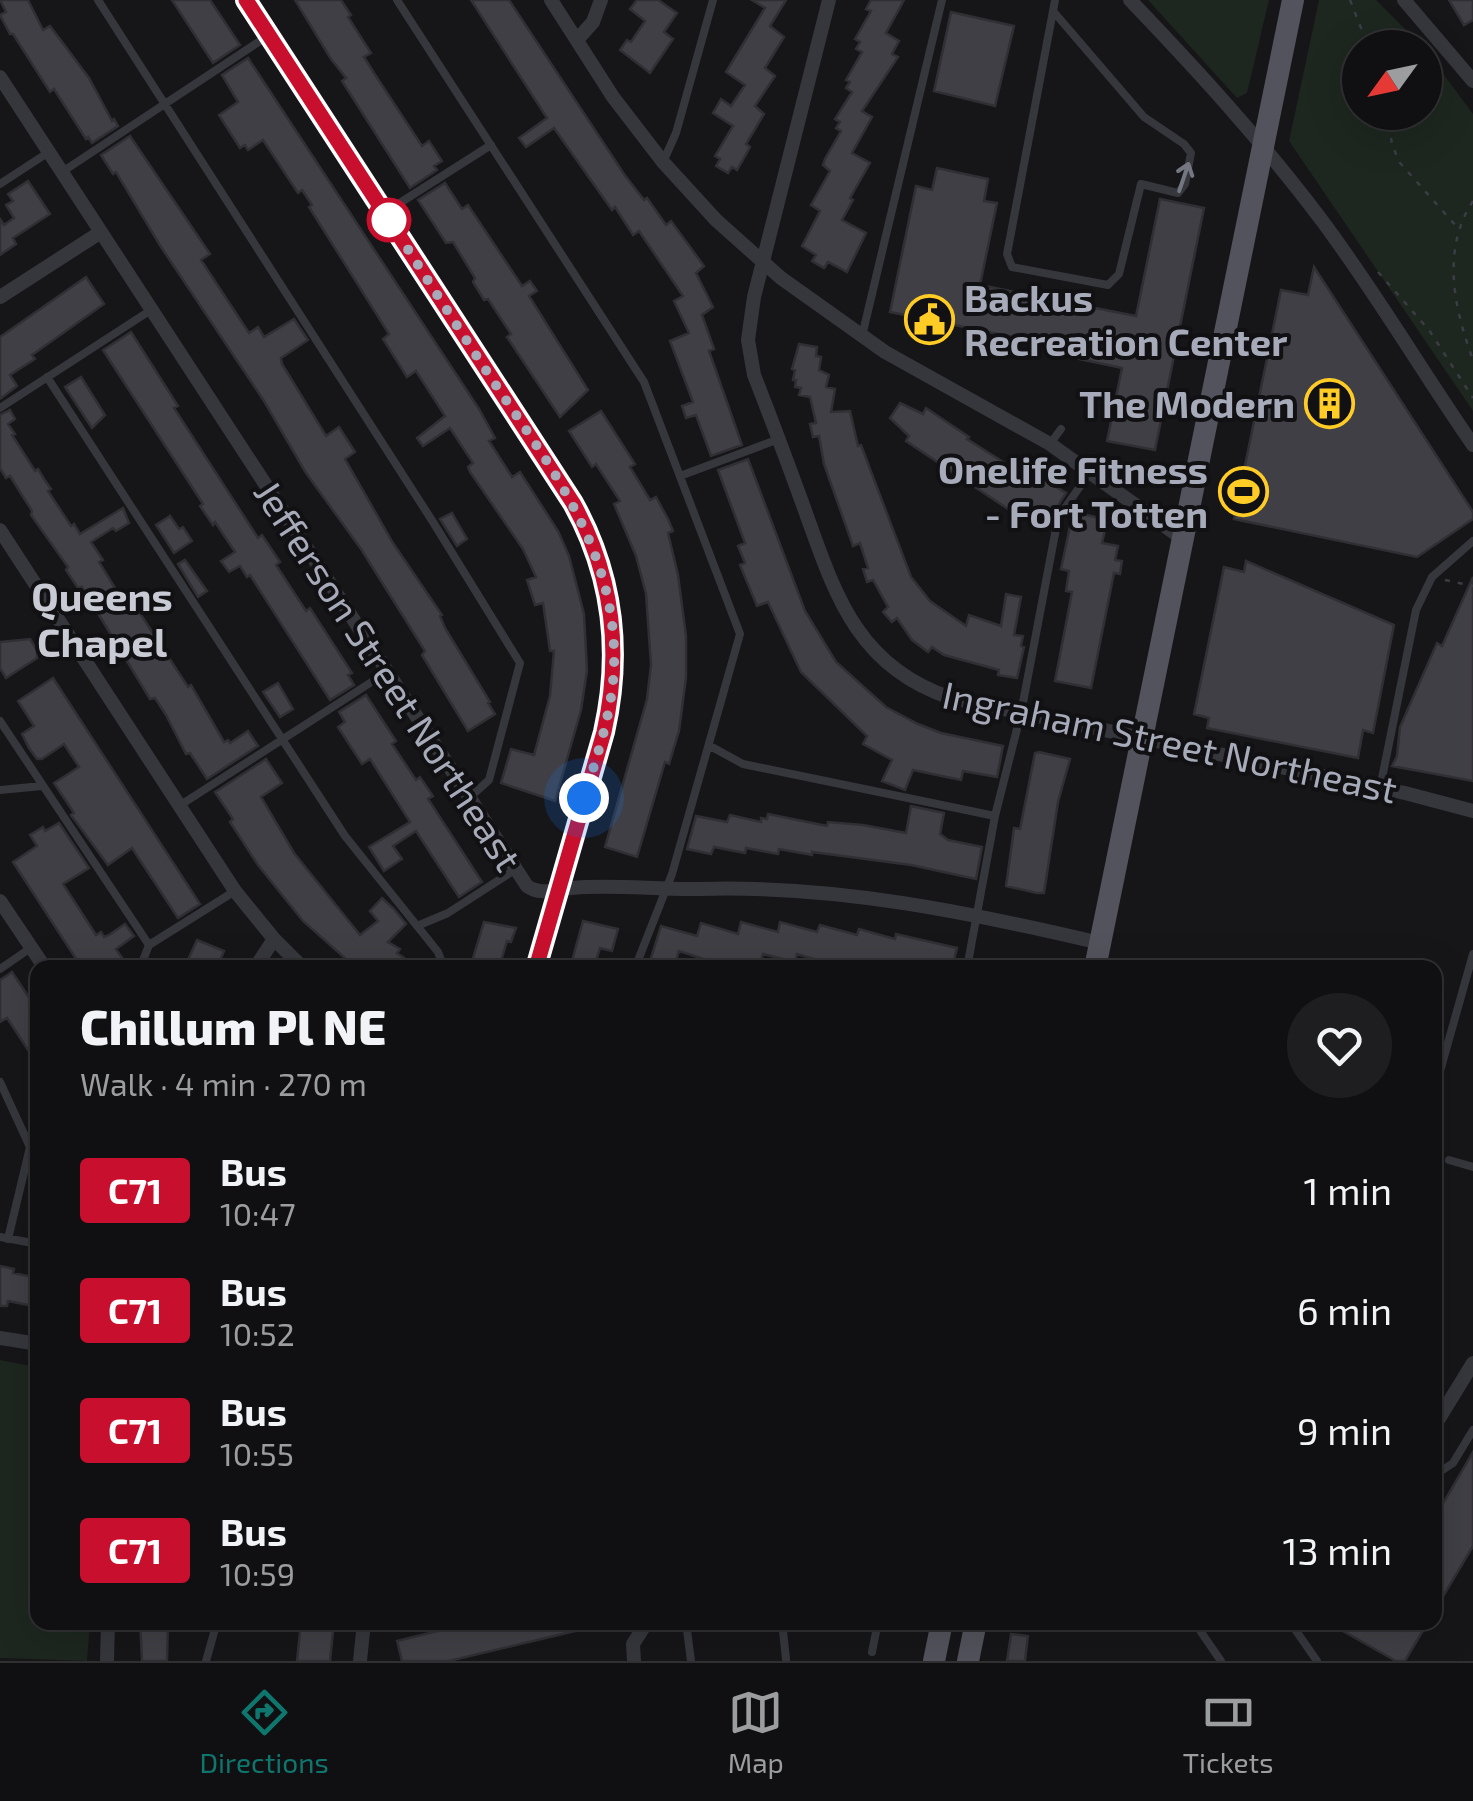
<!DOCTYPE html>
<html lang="en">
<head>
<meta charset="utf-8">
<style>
  :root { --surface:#101012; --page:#1e1e20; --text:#f1f3f6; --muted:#9c9d9f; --line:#303032; --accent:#0f766e }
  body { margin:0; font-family:"Exo 2",sans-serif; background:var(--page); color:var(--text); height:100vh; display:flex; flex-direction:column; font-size:38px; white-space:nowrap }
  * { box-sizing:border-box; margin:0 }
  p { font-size:32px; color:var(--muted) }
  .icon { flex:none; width:55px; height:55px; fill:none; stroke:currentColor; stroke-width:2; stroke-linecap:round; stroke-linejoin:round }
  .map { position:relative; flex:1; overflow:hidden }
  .details { position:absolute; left:30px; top:960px; width:1412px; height:670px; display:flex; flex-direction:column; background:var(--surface); border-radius:20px; box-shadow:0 10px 40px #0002,0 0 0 2px var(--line) }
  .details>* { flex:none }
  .badge { padding:0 20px; border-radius:8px; font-size:35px; line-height:65px }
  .needle { width:65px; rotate:237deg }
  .controls { position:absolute; left:1342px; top:30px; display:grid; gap:20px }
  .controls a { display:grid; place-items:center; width:100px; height:100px; border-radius:50%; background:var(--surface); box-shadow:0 10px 40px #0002,0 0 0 2px var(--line); font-size:50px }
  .you { position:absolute; width:50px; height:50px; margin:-25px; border:8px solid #fff; border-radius:50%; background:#1a73e8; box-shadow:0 0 0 15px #1a73e833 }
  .map>.badge { position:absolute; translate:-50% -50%; box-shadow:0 0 0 5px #fff }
  .round { display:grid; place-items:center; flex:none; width:105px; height:105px; border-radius:52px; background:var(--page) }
  .summary { display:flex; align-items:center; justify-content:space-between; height:170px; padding:0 50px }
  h1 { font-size:48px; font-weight:800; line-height:75px }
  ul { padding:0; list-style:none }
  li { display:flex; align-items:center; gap:30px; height:120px; padding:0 50px }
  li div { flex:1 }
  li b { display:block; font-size:38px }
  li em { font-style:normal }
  li .badge { min-width:110px; font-weight:700; text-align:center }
  .tabs { display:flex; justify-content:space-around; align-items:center; height:140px; border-top:2px solid var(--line); background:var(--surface); font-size:28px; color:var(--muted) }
  .tabs a { display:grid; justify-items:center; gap:5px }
  .tabs .active { color:var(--accent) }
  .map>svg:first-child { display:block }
  .green { fill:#1d261f }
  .building { fill:#403f45; stroke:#302f34; stroke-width:2.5 }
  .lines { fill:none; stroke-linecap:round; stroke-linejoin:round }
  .path { stroke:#3c3d44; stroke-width:2.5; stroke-dasharray:5 8; stroke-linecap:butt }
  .service { stroke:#36373d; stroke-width:8 }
  .minor { stroke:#36373d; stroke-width:14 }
  .primary { stroke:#52535c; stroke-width:22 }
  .oneway { stroke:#747681 }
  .line-casing { stroke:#fff; stroke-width:22 }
  .line { stroke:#c8102e; stroke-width:15 }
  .walk { stroke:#a6aab9; stroke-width:10; stroke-dasharray:0 18 }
  .stop-dot { fill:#fff; stroke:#c8102e; stroke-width:5 }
  .labels { text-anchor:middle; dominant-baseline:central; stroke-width:8; stroke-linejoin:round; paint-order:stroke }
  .poi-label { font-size:38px; font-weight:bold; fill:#a6aab9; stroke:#111013; text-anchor:end }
  .street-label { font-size:38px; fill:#a6aab9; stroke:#111013 }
  .neighbourhood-label { font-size:40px; font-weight:bold; fill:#c8cad4; stroke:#111013 }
</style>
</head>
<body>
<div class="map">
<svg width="1473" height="1661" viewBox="0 0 1473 1661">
  <rect width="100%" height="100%" fill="#161518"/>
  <path class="green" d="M1148,0H1269L1247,93L1237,98Z
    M1319,0H1376L1423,47L1360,48V112H1425V49L1473,114V411L1289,141Z
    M0,1360L37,1367L38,1622L90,1623L87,1661L0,1658Z"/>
  <path class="building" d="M0,0H28L43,30L50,26L89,78L112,121L114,119L118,126L92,143L88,137L86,139L54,89L50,92L13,34H10L0,15L6,12Z
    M172,0H210L240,45L213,63Z
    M295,0H341L351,15L348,17L371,53L364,57L374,73L422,146L429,141L442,161L434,166L437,170L410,188L342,81L346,78L331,59Z
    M471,0H509L624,174L644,200L647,198L666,225L671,221L704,266L696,273L713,307L702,315L714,349L709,351L742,445L711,456L696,415L686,418L682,406L693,402L670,341L689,333L674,301L683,296L639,231L633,235L615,207L612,210L554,128L526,147L519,138L547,118Z
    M637,0H658L677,13L664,32L673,39L650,73L620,50L627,40L631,42L645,21L630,9Z
    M752,0H786L770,26L784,37L765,68L775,76L755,106L764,114L746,144L750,147L744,158L737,170L732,167L728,173L716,166L720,159L715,156L733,126L713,113L721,99L731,106L745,85L726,72L765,8Z
    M871,0H904L886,33L899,41L892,54L898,57L862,111L872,117L852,153L870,163L850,198L853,200L842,220L866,233L847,272L828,262L824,268L812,261L816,255L802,246L820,211L811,205L830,171L823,165L825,159L841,131L836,128L840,122L835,119L852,92L846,88L850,82L846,80L862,52L856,49L860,42L855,39L871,11L866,9Z
    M1449,0H1473V20L1464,25Z
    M951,12L1014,26L995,106L934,91Z
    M248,58L479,409L495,438L489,441L512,477L520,472L558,531L569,556L584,614L587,671L581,710L555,801L501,783L511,749L534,755L550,696L554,651H550L543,603L535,605L527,580L536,577L523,549L470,472L468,467L473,463L450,428L423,446L417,438L445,416L416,371L407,377L383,339L389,334L309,207L312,205L302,190L298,193L263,140L248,150L245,145L240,148L219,115L238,102L222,75Z
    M130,136L210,254L201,260L249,333L258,327L264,337L294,319L308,340L281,358L282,364L326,436L339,427L355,452L345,459L393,543L442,615L440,616L445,628L490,702L488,703L495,714L468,731L422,655L425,651L361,549L306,473L264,401L161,247L116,172L113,174L101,155Z
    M937,168L988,179L984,201L997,203L980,285L1136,316L1160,199L1204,208L1155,450L1107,441L1122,368L1070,357L1072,349L890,312L916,186L932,190Z
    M28,181L50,214L13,238L16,244L0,255V219L4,225L14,218L6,205L13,201L8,194Z
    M445,183L462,209L468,205L522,286L530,281L537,291L529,296L588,390L560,417L507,337L511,334L488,299L484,300L473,282L475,278L453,242L446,243L418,200Z
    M1314,267L1473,512V519L1417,557L1234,519L1281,290L1308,295Z
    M86,277L104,304L32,355L35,359L10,375L17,386L0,399V337Z
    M131,332L178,406L174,408L258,538L262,535L280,562L276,565L306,611L310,608L352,673L348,675L354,685L330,700L250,575L247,577L240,566L229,572L221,561L235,552L215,522L213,525L200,506L203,504L103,350Z
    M799,344L817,347L816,356L821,357L819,370L829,375L826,387L835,389L831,412L850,411L858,446L861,445L911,577L930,601L966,626L969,615L1001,626L1006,594L1021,597L1014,635L1023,636L1021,646L1024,647L1017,678L998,675L999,670L944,655L932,647L928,652L912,640L897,618L892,622L883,612L888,607L873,580L867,582L863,569L868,568L860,543L853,546L824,464L819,436L813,437L810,424L816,423L810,397L799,395L801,388L795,387L796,380H793L795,370L792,369Z
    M81,377L105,415L92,428L65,387Z
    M900,403L923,414L926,408L969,437L967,439L1019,472L1040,484L1043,479L1066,493L1046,525L1015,505L1011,511L906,441L909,436L890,418Z
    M10,410L15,419L8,424L15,434L12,435L35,471L38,469L44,479L51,489L48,491L71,526L74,524L80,534L123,508L129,523L116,531L113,528L91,542L103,560L99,562L118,593L121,592L130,606L134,604L188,687L191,685L224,742L228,740L230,743L248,731L258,746L207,779L190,753L186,754L166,715L155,698L150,699L82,587L78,588L66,570L68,567L31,515L32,511L10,476L6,478L0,468V415Z
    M601,411L635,464L630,467L650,500L656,497L668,519L673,531L668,533L678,575L686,636V678L679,731L669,764L665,762L637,857L605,847L647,699L651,665L646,594L636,556L614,504L620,501L596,464L592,467L569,431Z
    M748,459L805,611L836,662L886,707L918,724L941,733L1003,746L997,777L963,771L961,780L913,770L905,790L882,781L892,760L863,744L867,736L801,672L768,602L757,606L740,565L745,563L738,546L745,543L718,470Z
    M1073,512L1100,518L1098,529L1105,530L1102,543L1118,546L1115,560L1122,561L1120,574L1114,573L1091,688L1055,681L1072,592L1066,591L1069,571L1061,569Z
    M452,513L467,539L457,546L440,519Z
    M170,516L179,529L183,527L192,541L174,553L156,525Z
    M185,560L207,591L198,597L178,564Z
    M1246,561L1394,625L1373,733L1363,730L1358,758L1207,728L1209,718L1194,714L1224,567L1244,572Z
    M1473,577V781L1392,766L1397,756L1400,727L1437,643L1442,646Z
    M30,639L37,650V658L6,678L0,668V642Z
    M53,678L200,904L178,918L132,848L108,865L71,815L74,813L54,783L79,767L64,744L42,759H37L29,748L22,734L34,726L18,701Z
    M278,683L293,709L280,717L263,692Z
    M366,695L396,741L392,744L416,780L420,777L433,796L428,799L482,882L459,897L416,831L393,846L402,859L384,871L369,847L410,822L370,759L362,764L338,727L345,722L339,712Z
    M1039,752L1070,759L1058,802L1044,893H1037L1006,886L1014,828L1020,829L1035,753Z
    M266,759L282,783L261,797L294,853L360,935L378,921L370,911L382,898L394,909L406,924L388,942L400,949L397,953L418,968H356L303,921L258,865L230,822L233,819L215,792Z
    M911,806L944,813L940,834L948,840L982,847L976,879L911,865L812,852V855L779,849L778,854L746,848L745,853L714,847L711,854L687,849L696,816L727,822L730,815L761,822V818L767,819L768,814L827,826L828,822L863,825L906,833Z
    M59,823L89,868L63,884L96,935L101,932L104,937L109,935L125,924L134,936L116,949L129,968H82L13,862L37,846L30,835L43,827L45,831Z
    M583,921L618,929L612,951L600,948L594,968H570Z
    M484,922L516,928L511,942L507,941L499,968H470Z
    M741,922L778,932L780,922L817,932L820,925L857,935L859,929L895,939L896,934L957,948L952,968H888L873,964L872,968L860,964L859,968H845L797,954L795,962L763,954L759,968H702L704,959L679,951L675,964L651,958L661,926L697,936L701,923L738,934Z
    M197,940L224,951L217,968H199L187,962Z
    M12,972L38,1011V1065L7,1018L0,1022V980Z
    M0,1266L14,1269L13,1273L38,1278V1307L8,1301L7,1306H0Z
    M1473,1452V1546L1435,1610V1517Z
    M140,1622H168L167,1661H142Z
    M301,1622H334L330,1661H297Z
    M474,1622H587L588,1628L449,1661H402L397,1641Z
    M1327,1622H1428L1405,1661H1396Z
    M1011,1634L1028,1636L1025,1661H1007Z"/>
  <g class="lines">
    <path class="path" d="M1350,0L1361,28L1373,48
      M1388,112L1392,145L1400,163L1457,227
      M1473,201C1441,250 1454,308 1473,360
      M1378,272L1429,330L1473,398
      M1445,580L1473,586"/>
    <path class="service" d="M98,0L433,522L520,663L489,780L469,798
      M397,0L644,382L740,634L672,874L635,968
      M1053,11L1144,117L1184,144L1191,153L1185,184L1178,193L1141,184L1119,274L1108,285L1012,267L1007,254L1053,11L1055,0
      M663,162L676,133L713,0
      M62,172L269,35
      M0,184L49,152
      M384,213L491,145
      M862,336L942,0
      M47,377L345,836L438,952L444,968
      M0,408L151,310
      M1050,444L1061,429
      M680,476L779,439
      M0,721L149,945L235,891
      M710,746L743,764L995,816
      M1380,788L1416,610L1432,577L1473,541
      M0,790L42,786
      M179,806L387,672
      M417,926L448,913L516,869
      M140,968L149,945
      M967,968L995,816L1021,713L1058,518L1090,472
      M0,969L32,947
      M0,1082L30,1147L8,1239
      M1435,1089L1473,954
      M1449,1160L1473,1167
      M0,1237L38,1244
      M1435,1475L1453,1463L1473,1430
      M686,1622L691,1661
      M782,1622L786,1659
      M1290,1622L1317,1661
      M1201,1632L1221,1661
      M872,1652L878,1622
      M206,1661L217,1622"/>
    <path class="minor" d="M246,0L564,488C639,608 616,693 578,819C564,869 550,918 536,968
      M551,0L613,97L663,162L716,220L781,278L885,352L1050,444L1183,539
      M829,0L754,297L748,340L754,375C771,418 787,461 803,505C834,591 855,666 951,698L1405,793L1473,811
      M1130,0C1197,70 1262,141 1320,218C1375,291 1421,370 1473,445
      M1404,0L1473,81
      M577,40L593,22L601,0
      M0,77L527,886C541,896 555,889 571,888C613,884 657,890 700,889C837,885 968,912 1100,943
      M0,297L101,232
      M0,530L235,891L274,939L303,968
      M0,901L45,968
      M255,968L274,939
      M0,1338L38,1344
      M1435,1425L1473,1363
      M107,1661L108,1622
      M360,1661L364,1622
      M634,1661L633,1644L647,1622"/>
    <path class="primary" d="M1095,968L1293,0
      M934,1661L942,1622
      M968,1661L976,1622"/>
  </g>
  <defs><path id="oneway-shaft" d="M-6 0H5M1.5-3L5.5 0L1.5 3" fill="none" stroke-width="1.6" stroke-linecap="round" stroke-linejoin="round" transform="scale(2.5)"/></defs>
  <use class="oneway" href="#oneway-shaft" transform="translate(1184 177) rotate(-71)"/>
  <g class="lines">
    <defs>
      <path id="line" d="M246,0L573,503C613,575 622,652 604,732L536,968"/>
    </defs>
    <use href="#line" class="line-casing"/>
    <use href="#line" class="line"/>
    <path class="walk" d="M389,220L384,212C420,268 455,323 491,378C548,463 611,543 614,650C616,701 599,750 584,798"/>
  </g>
  <defs>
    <symbol id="civic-ring" viewBox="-11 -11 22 22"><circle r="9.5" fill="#111013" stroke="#ffcc26" stroke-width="1.5"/><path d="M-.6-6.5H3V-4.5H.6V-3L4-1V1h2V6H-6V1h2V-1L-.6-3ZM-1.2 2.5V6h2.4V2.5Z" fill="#ffcc26"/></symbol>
    <symbol id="building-ring" viewBox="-11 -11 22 22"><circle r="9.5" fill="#111013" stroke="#ffcc26" stroke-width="1.5"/><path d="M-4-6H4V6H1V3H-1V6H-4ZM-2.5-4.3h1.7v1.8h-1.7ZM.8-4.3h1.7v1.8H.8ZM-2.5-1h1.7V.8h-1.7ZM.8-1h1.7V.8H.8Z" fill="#ffcc26"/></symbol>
    <symbol id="stadium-ring" viewBox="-11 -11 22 22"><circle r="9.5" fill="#111013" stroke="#ffcc26" stroke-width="1.5"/><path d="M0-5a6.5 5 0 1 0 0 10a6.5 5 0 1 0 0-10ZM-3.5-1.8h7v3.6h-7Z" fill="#ffcc26"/></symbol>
  </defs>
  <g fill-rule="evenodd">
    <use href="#civic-ring" x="902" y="292" width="55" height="55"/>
    <use href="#building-ring" x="1302" y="376" width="55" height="55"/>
    <use href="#stadium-ring" x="1216" y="464" width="55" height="55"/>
  </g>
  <circle class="stop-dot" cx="389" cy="220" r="20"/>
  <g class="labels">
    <g class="poi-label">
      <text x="964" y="297" text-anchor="start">Backus<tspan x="964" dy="44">Recreation Center</tspan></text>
      <text x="1295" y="403">The Modern</text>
      <text x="1208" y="469">Onelife Fitness<tspan x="1208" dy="44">- Fort Totten</tspan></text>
    </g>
    <g class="street-label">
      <text transform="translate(389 675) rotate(57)">Jefferson Street Northeast</text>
      <text transform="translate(1170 741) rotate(12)">Ingraham Street Northeast</text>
    </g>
    <g class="neighbourhood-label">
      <text x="102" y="595">Queens<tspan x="102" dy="46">Chapel</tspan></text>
    </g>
  </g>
</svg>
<div class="controls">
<a><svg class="needle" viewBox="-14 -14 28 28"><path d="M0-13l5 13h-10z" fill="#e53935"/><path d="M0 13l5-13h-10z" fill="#9c9d9f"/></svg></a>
</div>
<div class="you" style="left:584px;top:798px"></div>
<section class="details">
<div class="summary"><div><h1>Chillum Pl NE</h1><p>Walk · 4 min · 270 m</p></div><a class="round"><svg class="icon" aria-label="heart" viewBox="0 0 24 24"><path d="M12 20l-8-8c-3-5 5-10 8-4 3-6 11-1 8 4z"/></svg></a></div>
<ul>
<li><span class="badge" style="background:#c8102e;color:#fff">C71</span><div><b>Bus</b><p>10:47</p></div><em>1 min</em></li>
<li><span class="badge" style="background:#c8102e;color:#fff">C71</span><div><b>Bus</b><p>10:52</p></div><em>6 min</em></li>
<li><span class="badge" style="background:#c8102e;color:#fff">C71</span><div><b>Bus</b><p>10:55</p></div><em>9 min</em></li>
<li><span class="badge" style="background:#c8102e;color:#fff">C71</span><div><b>Bus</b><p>10:59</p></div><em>13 min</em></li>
</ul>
</section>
</div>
<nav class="tabs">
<a class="active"><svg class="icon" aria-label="directions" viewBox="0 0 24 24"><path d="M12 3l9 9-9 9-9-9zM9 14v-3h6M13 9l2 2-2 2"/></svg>Directions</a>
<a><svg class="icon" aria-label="map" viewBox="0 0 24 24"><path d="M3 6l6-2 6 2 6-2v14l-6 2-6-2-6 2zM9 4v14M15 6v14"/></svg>Map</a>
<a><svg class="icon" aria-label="tickets" viewBox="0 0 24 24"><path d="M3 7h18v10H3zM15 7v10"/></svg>Tickets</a>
</nav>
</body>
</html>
